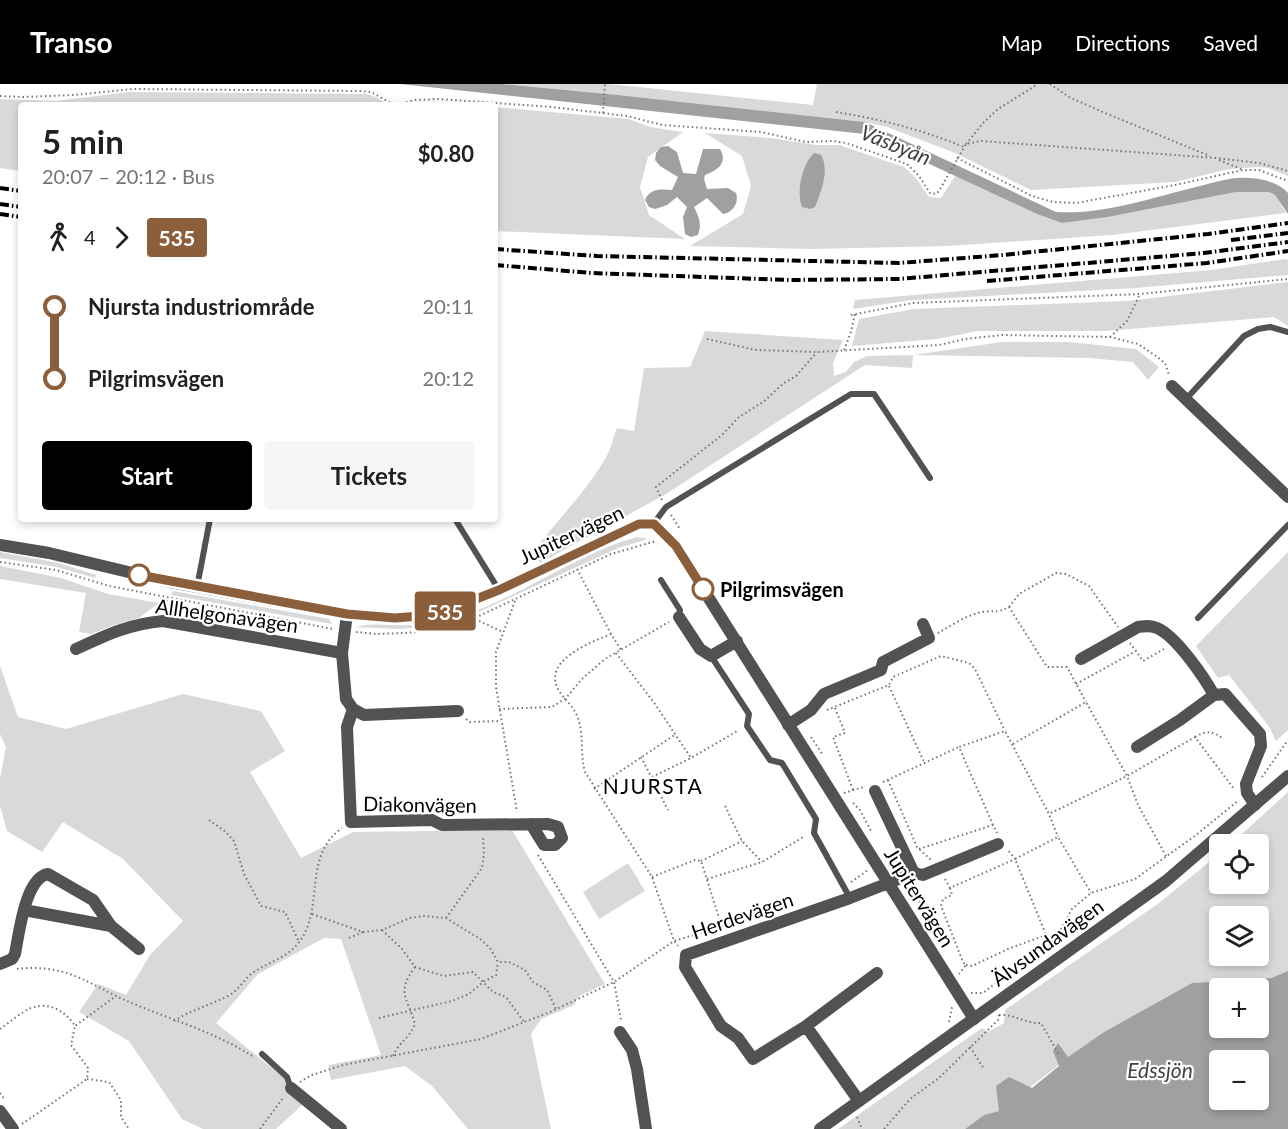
<!DOCTYPE html>
<html lang="en">
<head>
<meta charset="utf-8">
<style>
  :root { --surface:#fff; --page:#f6f6f6; --text:#202124; --muted:#757577; --accent:#000 }
  body { margin:0; font-family:Lato,sans-serif; background:var(--page); color:var(--text); height:100vh; display:flex; flex-direction:column; font-size:22px; white-space:nowrap }
  * { box-sizing:border-box; margin:0 }
  p { font-size:20px; color:var(--muted) }
  .icon { flex:none; width:33px; height:33px; fill:none; stroke:currentColor; stroke-width:2; stroke-linecap:round; stroke-linejoin:round }
  .map { position:relative; flex:1; overflow:hidden }
  .side { position:absolute; left:18px; top:18px; width:480px; height:420px; display:flex; flex-direction:column; background:var(--surface); border-radius:6px; box-shadow:0 3px 9px #0003 }
  .side>* { flex:none }
  .badge { padding:0 12px; border-radius:4px; font-size:21px; line-height:39px }
  .fabs { position:absolute; left:1209px; top:750px; display:grid; gap:12px }
  .fabs a { display:grid; place-items:center; width:60px; height:60px; border-radius:6px; background:var(--surface); box-shadow:0 3px 9px #0003; font-size:30px }
  .map>.badge { position:absolute; translate:-50% -50%; box-shadow:0 0 0 3px #fff }
  .legs { display:flex; align-items:center; gap:9px; height:66px; padding:0 24px; font-size:20px }
  .legs p { margin-inline-start:auto }
  .overview { display:flex; align-items:center; justify-content:space-between; height:102px; padding:0 24px }
  h1 { font-size:33px; font-weight:700; line-height:45px }
  .cta { display:flex; gap:12px; margin-top:auto; padding:12px 24px }
  .cta a { flex:1; height:69px; border-radius:6px; background:var(--accent); color:#fff; font-size:24px; font-weight:700; line-height:69px; text-align:center }
  .cta a+a { background:var(--page); color:var(--text) }
  ul { padding:0 24px; list-style:none }
  li { display:flex; align-items:center; gap:21px; height:72px; font-size:22px }
  li i { display:grid; place-items:center; width:9px; height:100%; margin:0 8px; background:currentColor }
  li i::after { content:''; width:15px; height:15px; margin:-8px; border:4px solid; border-radius:50%; background:var(--surface) }
  li p { margin-inline-start:auto }
  li:first-child i { background:linear-gradient(#0000 50%,currentColor 0) }
  li:last-child i { background:linear-gradient(currentColor 50%,#0000 0) }
  header { display:flex; align-items:center; gap:36px; box-sizing:border-box; height:84px; padding:0 30px; background:var(--accent); color:#fff }
  header strong { font-size:28px }
  nav { display:flex; gap:33px; margin-inline-start:auto; font-size:21px }
  .map>svg:first-child { display:block }
  .green { fill:#d9d9d9; fill-rule:evenodd }
  .water { fill:#a0a0a0; fill-rule:evenodd }
  .lines { fill:none; stroke-linecap:round; stroke-linejoin:round }
  .path { stroke:#747474; stroke-width:2; stroke-dasharray:1.5 3; stroke-linecap:butt }
  .service { stroke:#525252; stroke-width:6 }
  .minor { stroke:#525252; stroke-width:12 }
  .tertiary { stroke:#525252; stroke-width:12 }
  .rail { stroke:#000; stroke-width:4; stroke-dasharray:9 3 1.5 3; stroke-linecap:butt }
  .line-1-casing { stroke:#fff; stroke-width:14 }
  .line-1 { stroke:#8b5e3c; stroke-width:9 }
  .stop-1-dot { fill:#fff; stroke:#8b5e3c; stroke-width:3 }
  .labels { text-anchor:middle; dominant-baseline:central; stroke-width:4.5; stroke-linejoin:round; paint-order:stroke }
  .street-label { font-size:20px; fill:#000; stroke:#fff }
  .stop-label { font-size:20px; font-weight:bold; fill:#000; stroke:#fff; text-anchor:start }
  .water-label { font-size:21px; font-style:italic; fill:#414141; stroke:#fff }
  .neighbourhood-label { font-size:21px; letter-spacing:1.5px; fill:#000; stroke:#fff }
</style>
</head>
<body>
<header>
<strong>Transo</strong>
<nav><a>Map</a><a>Directions</a><a>Saved</a></nav>
</header>
<div class="map">
<svg width="1288" height="1045" viewBox="0 0 1288 1045">
  <rect width="100%" height="100%" fill="#fff"/>
  <path class="green" d="M503,0H609L813,21L817,0H1288V92L1268,84L1258,83L1229,85L1175,98L1031,106L955,69L887,43L865,38L618,11Z
    M129,8L367,10L376,13L388,21H21V87L0,84V15L56,17Z
    M495,23L629,35L650,43L683,48L648,73L640,103L649,131L685,155L495,147Z
    M705,49L770,54L817,61H839L904,83L916,94L929,113L941,114L955,92L1037,130L1062,139L1108,133L1236,108H1269L1275,111L1286,129L1112,151L948,162L810,165L690,162L743,130L751,102L742,72Z
    M1286,175L1288,176V191L1136,204L912,216L853,225L855,216L1211,186Z
    M1288,198V242L1274,233L1106,247H978L937,255L852,262L859,235L914,225L1127,217Z
    M705,247L843,256L833,279L834,292L846,288L854,278L867,272L913,271L1002,258H1069L1136,265L1159,283L1148,296L1133,278L1089,274L913,271L912,284L865,281L666,410L540,479L534,467C557,436 586,408 605,375C611,366 613,354 617,344L634,347L644,284L690,283Z
    M637,453L646,454L645,456L618,464L461,536L429,543L398,545L356,543C370,539 383,541 397,541C418,542 440,539 460,532C522,513 575,470 637,453Z
    M0,468L59,479L96,491L95,494L57,483L0,474Z
    M1288,468V646L1276,657L1270,644L1229,591L1218,594L1196,562Z
    M0,482L61,494L108,510L159,519L139,534L114,541L91,550L79,548L86,509L0,495Z
    M173,507L329,535L332,540L171,511Z
    M0,582L18,633L66,645L183,610L261,627L285,667L250,688L301,774L353,748L512,746L605,900L579,912L574,921L541,935L531,950L551,1045H468L432,1002L405,982L331,996L328,981L381,971L341,855L324,854L258,890L216,939L291,999L302,1021L276,1045H203L182,1035L129,957L79,928L98,900L126,911L150,871L183,837L123,775L63,738L42,768L7,747L0,722V695L6,663L0,650Z
    M1288,708V887L1271,894L1192,899L1104,948L1067,974L1058,960L1059,981L999,1027L984,1031L965,1045H838L982,944L988,948L1004,939L1005,926L1159,819L1219,770L1220,800H1258V760H1231ZM1220,832H1258V872H1220Z
    M628,779L645,807L599,835L583,808Z"/>
  <path class="water" d="M400,0H503L618,11L865,38L1056,128C1103,131 1151,114 1196,103C1209,100 1224,95 1237,94C1255,93 1276,96 1288,109V130L1275,111L1269,108H1236L1108,133L1062,139L1037,130L865,50Z
    M668,62L677,68L683,89L696,90L703,65H720C728,79 718,86 705,91L704,95L707,105L728,104L736,109C739,118 734,128 723,130L707,114L694,123C699,133 702,140 698,151L691,153L685,150L683,133L687,123L677,113L667,121L655,125L649,123L645,116C650,104 661,105 672,106L678,93L660,82L655,76L656,69L661,63Z
    M814,69L821,71C830,86 821,108 815,123L810,125L802,123C796,108 802,80 814,69Z
    M1288,887V1045H965L984,1031L999,1027L996,1002L1009,993L1032,1004L1059,982L1053,967L1058,959L1068,973L1104,948L1192,899L1271,894ZM1258,904V944H1220V904ZM1258,976V1016H1220V976Z"/>
  <g class="lines">
    <path class="path" d="M1050,0L1069,13L1105,29L1210,72
      M0,12L23,13L74,11L133,5L359,7L371,8L389,18L399,20L415,16L439,15L552,23L627,32L662,41L761,48L806,58L832,57L846,59L907,80L919,92L930,109L936,110L939,107L966,60L981,57L1216,74L1259,79L1288,87
      M836,28C880,35 923,46 964,63
      M603,29L605,0
      M966,60L984,38L998,25L1038,0
      M957,74L1032,112L1053,118L1076,119L1175,101L1243,86H1259L1288,97
      M1219,76L1241,85
      M851,231L913,219L1140,210L1288,195
      M1110,253L1127,237L1140,210
      M707,255L756,266L817,268L939,261L965,255L1003,251L1110,253L1138,260L1156,272L1165,279L1169,291
      M844,266L851,248L855,229
      M662,416L656,403L722,351L739,333L763,318L784,299L796,292L817,268
      M671,431L680,445
      M0,478L56,486L109,502L333,545
      M577,485L611,550L621,566
      M166,517L177,527
      M515,517L496,568V603L517,728
      M1009,523L1019,510L1056,489L1066,490L1089,502L1118,543
      M156,526L166,517L168,513
      M475,535L503,548
      M356,548L376,550L404,549L429,547L462,540L611,470L656,457
      M938,549C951,542 966,531 982,528C995,526 995,530 1009,523L1047,583H1067L1086,618
      M611,550C592,558 545,575 557,603C562,614 574,622 578,634C584,652 580,670 585,688L652,793L674,857L678,862
      M1130,559L1136,567
      M616,569L655,620L691,674
      M1076,600L1136,567L1143,577L1164,565
      M889,602L925,680
      M835,624L845,649L833,653L853,706
      M499,625L552,623L566,614L582,595L605,575L669,538
      M827,626L889,601L893,593L941,572L969,579L975,585L1005,647
      M466,635L470,638L501,637
      M811,653L823,671
      M1195,653C1206,646 1214,647 1223,655
      M1013,660L1086,618L1127,692L1049,730
      M641,673L668,726
      M652,693L691,674L739,646
      M1262,693L1288,656
      M888,696L917,763L931,776
      M883,698L959,663
      M594,705L676,650
      M844,709L864,703
      M853,719L860,726L872,749
      M725,722L742,757L762,778
      M209,736L226,748L234,757L244,790L261,822L285,828L299,858
      M993,741L959,663L1005,647L1049,730L1058,753
      M919,765L993,741L997,749
      M538,771L614,898L621,936
      M1166,772L1138,721L1127,692L1195,653L1234,705
      M701,777L742,757
      M652,793L695,776L701,777L722,843
      M707,795L762,778L805,752
      M945,795L950,804L1015,775L1008,766
      M851,798L868,786
      M907,804L922,821L935,850
      M950,804L952,811L943,815L941,822L963,878L966,881L959,890
      M312,830L363,848L382,846L410,834L424,832L446,834L480,855L490,864L498,878H509L525,886L533,898L547,906L556,925
      M446,834L482,784L484,771L483,753
      M382,846L402,865L415,883L444,892L473,888L493,908L506,913L524,938
      M349,854L363,848
      M1049,858L1015,775L1058,753L1091,809
      M966,881L972,882L1008,865L1046,851
      M17,885C33,883 48,884 63,888C85,894 106,908 127,917C169,935 215,948 254,973
      M971,909H983L1049,858L1061,845L1072,825L1091,809L1135,795L1196,751L1239,716
      M999,931C1015,930 1026,940 1041,939L1059,971
      M379,934L452,917L469,910L483,898L496,891L498,878
      M174,937C191,926 210,921 228,912C239,906 243,897 251,890C267,878 287,875 300,857C325,821 302,773 342,744
      M949,938L952,923
      M0,945C9,939 21,928 31,924C50,917 66,928 75,942L116,912
      M970,963L984,985
      M393,972C399,958 409,955 415,940C407,912 396,909 415,883
      M87,995L109,998L121,1016V1033L129,1045
      M300,998L312,991L343,981L481,955L550,928L614,898L674,857L781,824
      M0,1009L5,1016
      M857,1033L862,1045
      M22,1040L87,995L88,984L71,961L75,942
      M260,1045L283,1014
      M884,1045L910,1015L939,994L998,936L999,931"/>
    <path class="service" d="M1186,315L1244,252L1258,245L1270,243L1288,248
      M455,435L499,506
      M654,439L666,423L851,310H874L930,394
      M661,496L680,526L679,533
      M197,503L210,435
      M1198,534L1288,441
      M711,572L749,630L747,642L770,676L782,679L816,735L814,749L850,814
      M262,970L287,993L291,1004"/>
    <path class="minor" d="M1172,302L1288,413
      M0,461L49,469L170,498L347,530L395,534L420,532L443,528L499,506L639,440L654,439L676,462L974,935
      M347,530L342,569L346,615L353,625L364,631L458,627
      M679,533L700,565L711,572L737,557
      M76,565C106,551 129,540 163,537L342,569
      M1081,575L1138,543C1145,542 1150,541 1157,544C1176,552 1204,593 1214,611L1225,610L1260,650L1261,662L1246,700L1247,709L1255,721
      M353,625L347,643L351,738L432,736L442,741L548,740L558,743L562,754L555,761H544L531,740
      M788,641L811,626L824,610L881,586L883,578L929,554L923,540
      M1137,663L1180,636L1214,611
      M875,707L914,789
      M24,826L111,842
      M0,880L12,875L15,870C19,850 25,794 48,790L93,816L111,842L139,865
      M806,942L753,975L738,954L721,942L685,883L686,871L850,814L914,789L923,791L998,760
      M620,948L632,966L637,985L646,1045
      M291,1004L341,1045
      M859,1017L806,942L877,889
      M0,1027L13,1045"/>
    <path class="tertiary" d="M820,1045L1166,797L1288,692"/>
    <path class="rail" d="M0,104L21,107
      M0,120L21,123
      M0,130L21,133
      M1231,156L1288,149
      M495,165L597,172L899,179L1003,171L1208,150L1288,139
      M495,181L591,189L789,196L899,195L1204,169L1288,158
      M987,197L1207,179L1288,167"/>
  </g>
  <g class="lines">
    <defs>
      <path id="line-1" d="M139,491L347,530L395,534L420,532L443,528L499,506L639,440H654L676,462L703,505"/>
    </defs>
    <use href="#line-1" class="line-1-casing"/>
    <use href="#line-1" class="line-1"/>
  </g>
  <g class="stop-1-dot">
    <circle cx="139" cy="491" r="10"/>
    <circle cx="703" cy="505" r="10"/>
  </g>
  <g class="labels">
    <g class="street-label">
      <text transform="translate(571 450) rotate(-25)">Jupitervägen</text>
      <text transform="translate(227 531) rotate(8)">Allhelgonavägen</text>
      <text transform="translate(420 720) rotate(1)">Diakonvägen</text>
      <text transform="translate(920 813) rotate(58)">Jupitervägen</text>
      <text transform="translate(742 831) rotate(-19)">Herdevägen</text>
      <text transform="translate(1047 858) rotate(-36)">Älvsundavägen</text>
    </g>
    <g class="stop-label">
      <text x="720" y="505">Pilgrimsvägen</text>
    </g>
    <g class="water-label">
      <text transform="translate(896 60) rotate(22)">Väsbyån</text>
      <text x="1160" y="985">Edssjön</text>
    </g>
    <g class="neighbourhood-label">
      <text x="653" y="701">NJURSTA</text>
    </g>
  </g>
</svg>
<div class="fabs">
<a><svg class="icon" aria-label="locate" viewBox="0 0 24 24"><circle cx="12" cy="12" r="6"/><path d="M12 2v4M12 18v4M2 12h4M18 12h4"/></svg></a>
<a><svg class="icon" aria-label="layers" viewBox="0 0 24 24"><path d="M12 4l9 5-9 5-9-5zM3 14l9 5 9-5"/></svg></a>
<a>+</a>
<a>−</a>
</div>
<b class="badge" style="left:445px;top:527px;background:#8b5e3c;color:#fff">535</b>
<section class="side">
<div class="overview"><div><h1>5 min</h1><p>20:07 – 20:12 · Bus</p></div><b>$0.80</b></div>
<div class="legs"><svg class="icon" aria-label="walk" viewBox="0 0 24 24"><circle cx="13" cy="4" r="2"/><path d="M13 8l-2 6 4 7M11 14l-3 7M7 12l3-4h3l4 4"/></svg>4<svg class="icon" aria-label="forward" viewBox="0 0 24 24"><path d="M9 5l7 7-7 7"/></svg><b class="badge" style="background:#8b5e3c;color:#fff">535</b></div>
<ul>
<li><i style="color:#8b5e3c"></i><b>Njursta industriområde</b><p>20:11</p></li>
<li><i style="color:#8b5e3c"></i><b>Pilgrimsvägen</b><p>20:12</p></li>
</ul>
<div class="cta"><a>Start</a><a>Tickets</a></div>
</section>
</div>
</body>
</html>
